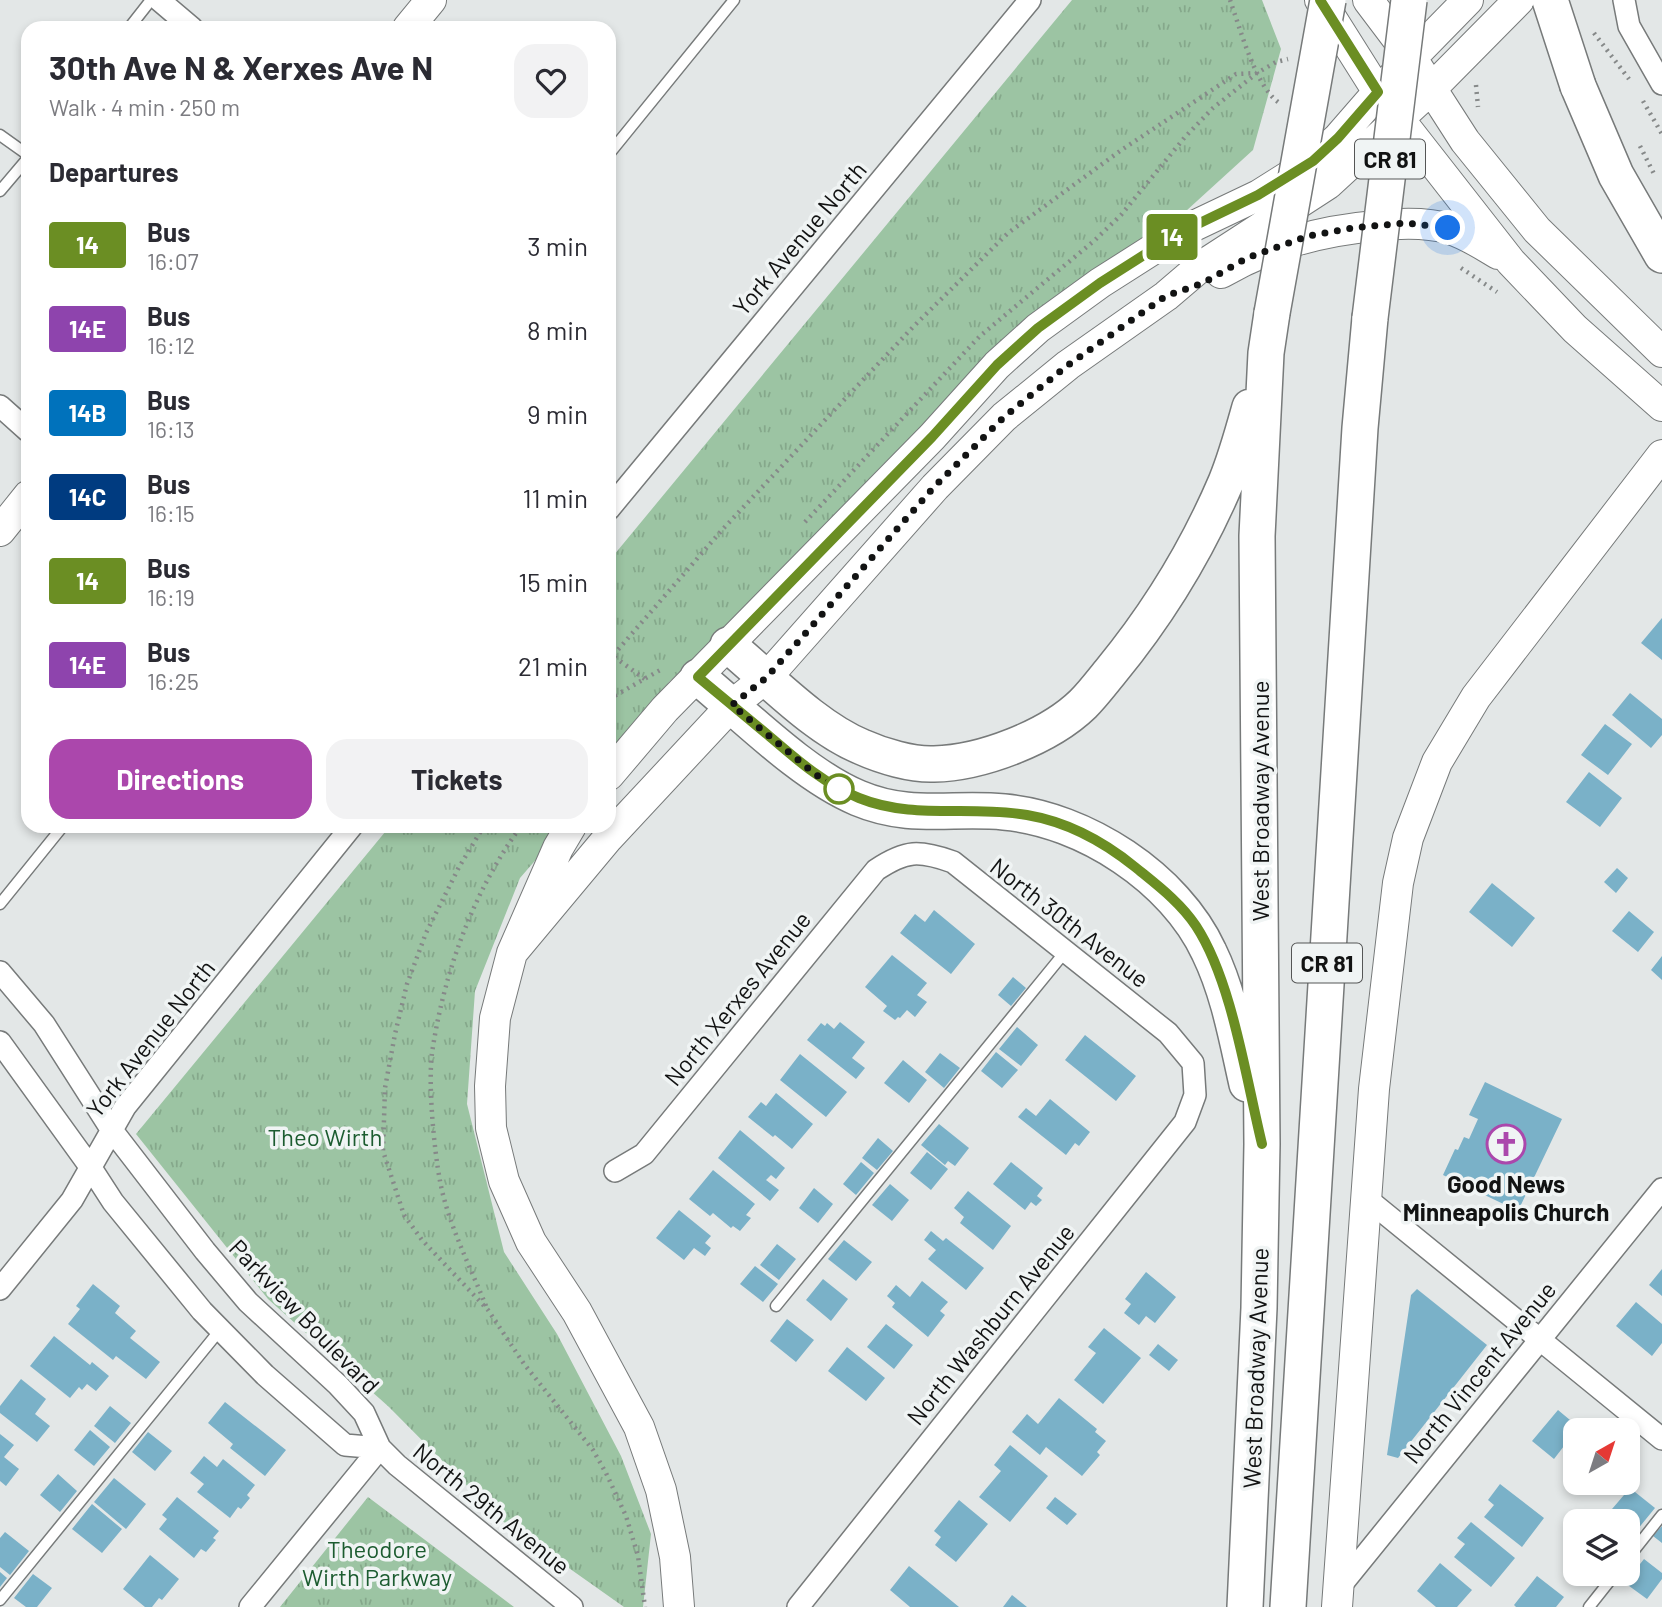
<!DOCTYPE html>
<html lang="en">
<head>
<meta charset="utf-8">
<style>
  :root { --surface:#fff; --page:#f2f2f3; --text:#2b2b33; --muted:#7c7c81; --accent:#ab47ac }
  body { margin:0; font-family:Barlow,sans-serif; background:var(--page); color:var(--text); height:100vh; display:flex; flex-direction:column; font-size:26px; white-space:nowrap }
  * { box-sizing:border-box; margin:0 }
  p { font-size:23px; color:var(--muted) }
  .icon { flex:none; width:38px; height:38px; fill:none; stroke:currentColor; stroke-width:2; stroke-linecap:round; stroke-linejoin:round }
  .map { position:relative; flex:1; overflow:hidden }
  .drawer { position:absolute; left:21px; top:21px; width:595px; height:812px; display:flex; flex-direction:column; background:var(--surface); border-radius:21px; box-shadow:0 4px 10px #0003 }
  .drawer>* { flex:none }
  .badge { padding:0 14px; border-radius:5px; font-size:24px; line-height:46px }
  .needle { width:46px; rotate:39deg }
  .fabs { position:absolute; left:1563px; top:1418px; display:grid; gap:14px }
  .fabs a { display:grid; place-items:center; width:77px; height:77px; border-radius:14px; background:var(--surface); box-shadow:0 4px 10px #0003; font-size:35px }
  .you { position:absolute; width:35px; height:35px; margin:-18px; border:5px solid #fff; border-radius:50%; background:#1a73e8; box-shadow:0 0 0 10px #1a73e833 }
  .map>.badge { position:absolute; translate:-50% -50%; box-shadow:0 0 0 4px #fff }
  h2 { padding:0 28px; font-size:26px; line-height:63px }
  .round { display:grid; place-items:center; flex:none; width:74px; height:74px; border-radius:21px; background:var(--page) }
  .overview { display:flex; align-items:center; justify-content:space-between; height:119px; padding:0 28px }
  h1 { font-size:33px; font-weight:700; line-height:52px }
  .primary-button { display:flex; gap:14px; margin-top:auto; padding:14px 28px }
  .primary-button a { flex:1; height:80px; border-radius:21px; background:var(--accent); color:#fff; font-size:28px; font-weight:700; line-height:80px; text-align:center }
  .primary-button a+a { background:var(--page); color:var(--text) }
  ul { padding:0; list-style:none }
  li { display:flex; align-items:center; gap:21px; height:84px; padding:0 28px }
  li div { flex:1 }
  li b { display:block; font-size:26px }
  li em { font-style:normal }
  li .badge { min-width:77px; font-weight:700; text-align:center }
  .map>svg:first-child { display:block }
  .park { fill:url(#park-tufts) }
  .building { fill:#7ab1c8 }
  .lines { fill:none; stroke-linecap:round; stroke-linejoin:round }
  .lane-casing { stroke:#777a7a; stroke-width:13 }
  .street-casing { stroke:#777a7a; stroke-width:24 }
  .secondary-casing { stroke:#777a7a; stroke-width:32 }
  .primary-casing { stroke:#777a7a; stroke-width:38 }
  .path { stroke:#868989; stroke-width:4.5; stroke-dasharray:2 5; stroke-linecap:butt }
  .lane { stroke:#fff; stroke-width:10 }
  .street { stroke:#fff; stroke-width:21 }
  .secondary { stroke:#fff; stroke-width:30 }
  .primary { stroke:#fff; stroke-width:35 }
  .primary-bridge-casing { stroke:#777a7a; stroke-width:38; stroke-linecap:butt }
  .primary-bridge { stroke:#fff; stroke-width:35 }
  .line-casing { stroke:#fff; stroke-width:16 }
  .line { stroke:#6b8e23; stroke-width:10 }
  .walk { stroke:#121313; stroke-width:7; stroke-dasharray:0 12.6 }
  .stop-dot { fill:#fff; stroke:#6b8e23; stroke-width:3.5 }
  .labels { text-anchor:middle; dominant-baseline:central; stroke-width:7; stroke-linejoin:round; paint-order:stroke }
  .shield { fill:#f0f4f4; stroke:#555656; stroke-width:2 }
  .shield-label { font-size:23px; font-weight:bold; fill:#121313 }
  .street-label { font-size:24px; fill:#121313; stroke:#f0f4f4 }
  .park-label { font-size:24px; fill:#1c5c30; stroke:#f0f4f4 }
  .poi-label { font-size:24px; font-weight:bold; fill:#121313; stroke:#f0f4f4 }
</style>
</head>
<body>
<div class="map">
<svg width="1662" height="1607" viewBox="0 0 1662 1607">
  <defs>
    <pattern id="park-tufts" width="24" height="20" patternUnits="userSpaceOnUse" patternTransform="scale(1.75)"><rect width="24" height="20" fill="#9cc4a3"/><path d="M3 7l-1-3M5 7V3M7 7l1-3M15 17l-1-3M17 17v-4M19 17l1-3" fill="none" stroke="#85a88b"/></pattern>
  </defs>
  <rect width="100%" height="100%" fill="#e3e7e7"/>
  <path class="park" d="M1072,0H1262L1281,49L1253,150L669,682L609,773V561Z
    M390,826H565L520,878L475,991L467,1104L504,1252L557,1334L621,1456L651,1534L643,1607H624L501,1520L389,1407L268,1299L136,1134Z
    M368,1497L514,1607H280Z"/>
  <path class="building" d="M1662,618V660L1641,643Z
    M1630,693L1662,719V735L1651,748L1612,715Z
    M1605,724L1632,744L1608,775L1581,755Z
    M1589,772L1622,798L1600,827L1566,802Z
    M1617,868L1628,878L1616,893L1604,882Z
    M1492,883L1535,918L1512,947L1469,912Z
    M934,910L975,944L951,974L900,933L915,914L925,922Z
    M1629,911L1654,932L1638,952L1612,931Z
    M892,955L927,983L917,995L927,1002L915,1017L907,1010L900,1018L898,1017L895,1020L883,1011L887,1006L865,987Z
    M1662,956V980L1651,970Z
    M1013,977L1026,988L1011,1006L998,995Z
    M840,1022L865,1042L852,1058L865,1068L856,1079L807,1040L821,1023L825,1026L827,1023L834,1029Z
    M1017,1027L1038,1045L1021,1066L999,1049Z
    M1085,1035L1136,1076L1116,1101L1065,1060Z
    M996,1052L1018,1070L1002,1088L981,1071Z
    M940,1053L960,1068L944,1088L925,1072Z
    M800,1054L847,1092L826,1117L780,1080Z
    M903,1060L927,1080L909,1103L884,1083Z
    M1485,1082L1562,1119L1518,1211L1443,1175L1455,1149L1458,1150L1464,1137L1469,1139L1478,1119L1469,1115Z
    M776,1093L813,1124L792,1149L775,1135L773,1137L748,1117L761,1102L766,1106Z
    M1050,1099L1090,1132L1079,1146L1075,1143L1066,1155L1018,1117L1026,1108L1036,1116Z
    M939,1124L969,1148L955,1166L948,1161L945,1165L921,1145Z
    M740,1130L785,1168L776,1179L771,1175L766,1180L779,1190L770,1201L718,1158Z
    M878,1138L893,1151L877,1170L862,1158Z
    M927,1152L948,1169L931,1190L910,1173Z
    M861,1162L874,1173L856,1195L843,1184Z
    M1011,1162L1043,1188L1037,1196L1042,1200L1036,1206L1031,1202L1025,1210L993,1184Z
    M713,1170L755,1204L746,1215L751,1218L740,1231L733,1226L731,1228L713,1213L710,1216L689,1199Z
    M890,1184L909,1200L892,1221L872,1205Z
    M814,1188L833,1204L818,1223L799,1208Z
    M968,1191L1011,1226L993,1250L960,1223L964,1217L954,1208Z
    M679,1210L711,1236L705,1243L711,1248L705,1256L694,1248L684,1260L656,1238Z
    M931,1231L943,1241L946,1238L984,1268L966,1290L928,1259L936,1250L924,1240Z
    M844,1240L872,1262L856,1281L828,1259Z
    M777,1244L796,1259L779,1280L760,1265Z
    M755,1266L778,1284L763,1302L740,1284Z
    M1662,1269V1296L1649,1285Z
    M1146,1272L1176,1297L1155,1323L1146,1316L1139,1325L1124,1313L1131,1304L1125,1299Z
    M823,1279L848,1299L831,1321L806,1300Z
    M922,1281L948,1302L940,1311L945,1315L928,1337L892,1307L895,1303L887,1296L896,1285L910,1297Z
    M93,1284L120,1306L115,1313L136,1331L130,1338L160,1362L146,1379L116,1356L113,1360L68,1324L80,1309L76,1306Z
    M1417,1289L1487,1345L1398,1458L1387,1455L1411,1295Z
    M1636,1302L1662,1324V1343L1652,1356L1616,1326Z
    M787,1319L814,1340L796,1362L770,1341Z
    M886,1324L913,1345L894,1369L867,1347Z
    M1104,1328L1141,1358L1103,1404L1074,1380L1096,1353L1088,1347Z
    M54,1336L90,1365L92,1362L109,1376L96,1391L87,1384L82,1390L79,1387L70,1398L30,1366Z
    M1158,1344L1178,1360L1169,1371L1149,1355Z
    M847,1347L885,1378L866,1401L828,1371Z
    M21,1379L46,1399L35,1414L50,1426L37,1442L0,1413V1406Z
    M1059,1398L1097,1429L1095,1432L1106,1441L1097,1452L1100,1455L1082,1476L1046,1447L1040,1455L1012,1432L1027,1414L1038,1424Z
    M225,1402L286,1450L265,1476L230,1448L233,1444L208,1423Z
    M110,1406L131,1423L115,1443L94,1426Z
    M1558,1410L1582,1430H1575L1573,1454L1564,1446L1554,1459L1532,1441Z
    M90,1430L110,1447L94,1466L74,1450Z
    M148,1432L172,1451L155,1471L132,1452Z
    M0,1434L14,1445L4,1457L19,1469L6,1486L0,1481Z
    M1010,1445L1048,1476L1010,1522L979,1497L1001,1471L994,1465Z
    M204,1456L217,1467L223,1459L255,1485L247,1495L250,1498L241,1509L238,1507L230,1518L197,1492L204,1484L190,1473Z
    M58,1474L77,1491L60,1512L40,1495Z
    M114,1478L146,1504L126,1529L94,1502Z
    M1500,1484L1544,1518L1522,1547L1484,1517L1494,1505L1488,1500Z
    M1630,1488L1655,1508L1637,1530L1612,1509Z
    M177,1497L219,1531L213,1538L216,1540L206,1552L201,1549L194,1558L159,1529L167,1519L162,1515Z
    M1055,1497L1077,1514L1067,1525L1046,1508Z
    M959,1500L988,1524L956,1562L935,1545L941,1537L934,1531Z
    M92,1504L122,1529L102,1553L72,1529Z
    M1471,1522L1515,1558L1491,1587L1454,1557L1465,1544L1457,1538Z
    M1662,1526V1543L1653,1536Z
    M5,1532L29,1551L10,1575L0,1567V1538Z
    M150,1555L179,1579L162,1600L159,1598L152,1607H145L123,1589Z
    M1644,1559L1662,1573V1579L1647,1599L1625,1583Z
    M1440,1563L1472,1590L1457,1607H1436L1417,1591Z
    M909,1566L959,1607H910L890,1590Z
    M0,1572L7,1578L0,1587Z
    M33,1574L52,1588L37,1607H26L14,1598Z
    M1537,1576L1564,1597L1556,1607H1516L1514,1605Z
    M1012,1595L1027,1607H1003Z"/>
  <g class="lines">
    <defs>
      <path id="lane" d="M129,28L151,0
        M0,135L28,155
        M609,154L734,0
        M0,191L28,158
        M0,904L63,826
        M776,1306L1065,952
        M1628,1558L1662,1515
        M0,1600L220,1330
        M1589,1607L1616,1573"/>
      <path id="street" d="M159,0L192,28
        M1624,0L1629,26L1662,84
        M0,406L28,431
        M609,509L1030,0
        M0,972L44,1024L111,1129L205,1251L248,1302L338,1385L364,1413L380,1448L397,1465L572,1607
        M0,1042L91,1168L113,1202L202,1311L265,1375L345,1445L380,1448
        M615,1171L644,1154L876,870C906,850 919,850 953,862L1168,1033L1193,1063L1195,1095L1185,1122L798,1607
        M1366,1198L1662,1439
        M0,1289L72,1200L125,1107L352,826
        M1338,1589L1662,1189
        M250,1607L380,1448"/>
      <path id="secondary" d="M1320,0L1378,92L1511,262L1575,329L1662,406
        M1368,0L1411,57L1465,141L1537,230L1662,352
        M408,28L431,0
        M1221,273C1270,245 1318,231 1375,226C1400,223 1426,222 1450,229C1468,235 1483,245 1498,254
        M0,531L28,496
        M609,775L665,709L932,437L997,365L1038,328L1100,283L1177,234L1259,195L1313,161L1338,138L1378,92L1468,0
        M571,826L558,848L512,953L495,1018L490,1086L491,1128L504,1181L531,1242L577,1312L639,1427L661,1490L675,1557L679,1607
        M512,953L608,838L732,705L767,677L935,487L1004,417L1068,365L1166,296L1200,267L1328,184L1430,90L1519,0
        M1337,1607L1374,1089L1398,883L1408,838L1437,762L1476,697L1662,455"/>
      <path id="primary" d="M1578,86L1616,175L1662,255
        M728,645C768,678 815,728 862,747C882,756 912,765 934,764C982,763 1049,737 1083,704C1093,694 1102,682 1111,671C1157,615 1197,550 1226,482C1236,458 1243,432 1250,407
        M698,677C744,715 803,775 858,798C910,820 952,807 1004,812C1084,819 1175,878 1209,952C1229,993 1237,1040 1247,1084
        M1245,1607L1259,1308L1262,1144L1257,536L1266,353L1272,313
        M1288,1607L1360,428L1370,318"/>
    </defs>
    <use href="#lane" class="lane-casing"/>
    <use href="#street" class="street-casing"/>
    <use href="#secondary" class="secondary-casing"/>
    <use href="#primary" class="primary-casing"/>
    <path class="path" d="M1230,0C1240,28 1255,85 1278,102
      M1594,33L1629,79
      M1476,85L1478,107
      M1643,101L1662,134
      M1640,146L1655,176
      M1461,268L1497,292
      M805,522L980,336L1095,240L1121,215L1185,137L1213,108L1257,73L1276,62L1288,59
      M609,653L646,680
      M609,660L722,530L825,420L914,326L1008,233L1120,151L1236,74L1256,73
      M609,699L662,669
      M484,826L459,867L426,933L407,984L395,1034L385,1088L383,1151L404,1215L422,1240L488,1310L524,1364L593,1450L606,1473L626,1516L638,1556L645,1607
      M486,1306C470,1266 448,1224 440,1181C434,1149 428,1085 432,1053C444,972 473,892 521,826"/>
    <use href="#lane" class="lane"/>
    <use href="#street" class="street"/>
    <use href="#secondary" class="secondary"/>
    <use href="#primary" class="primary"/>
    <defs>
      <path id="primary-bridge" d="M1550,0L1578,86
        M1272,313L1328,0
        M1370,318L1409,0"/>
    </defs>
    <use href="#primary-bridge" class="primary-bridge-casing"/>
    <use href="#primary-bridge" class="primary-bridge"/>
  </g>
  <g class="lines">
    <defs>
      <path id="line" d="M1262,1144C1246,1079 1232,981 1196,926C1180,902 1157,885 1135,867C1103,841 1068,822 1027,815C970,805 913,820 859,798C824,784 796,759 768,735C745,716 721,696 698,677L932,437L997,365L1038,328L1100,283L1177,234L1258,195L1313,161L1338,138L1378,92L1320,0"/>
    </defs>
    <use href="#line" class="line-casing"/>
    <use href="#line" class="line"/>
    <path class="walk" d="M839,789L815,774L732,705L767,677L934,487L1004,417L1068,365L1166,296L1203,283L1247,258L1308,236L1352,228L1405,223L1448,228"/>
  </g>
  <defs>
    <symbol id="church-ring" viewBox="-11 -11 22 22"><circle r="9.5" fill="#f0f4f4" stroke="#ab47ac" stroke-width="1.5"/><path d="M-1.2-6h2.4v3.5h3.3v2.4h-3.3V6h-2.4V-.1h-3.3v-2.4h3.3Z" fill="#ab47ac"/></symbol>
  </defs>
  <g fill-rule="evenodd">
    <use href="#church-ring" x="1484" y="1122" width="44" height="44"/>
  </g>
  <circle class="stop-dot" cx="839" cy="789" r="14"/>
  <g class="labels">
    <g class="shield">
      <rect x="1355" y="139.5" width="70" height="39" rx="5"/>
      <rect x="1292" y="943.5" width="70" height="39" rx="5"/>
    </g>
    <g class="shield-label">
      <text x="1390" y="159">CR 81</text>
      <text x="1327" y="963">CR 81</text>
    </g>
    <g class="street-label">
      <text transform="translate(799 238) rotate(-50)">York Avenue North</text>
      <text transform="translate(1259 801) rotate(-90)">West Broadway Avenue</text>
      <text transform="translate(1070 922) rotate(38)">North 30th Avenue</text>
      <text transform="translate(737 998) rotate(-51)">North Xerxes Avenue</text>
      <text transform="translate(150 1038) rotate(-52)">York Avenue North</text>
      <text transform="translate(305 1316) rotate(46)">Parkview Boulevard</text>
      <text transform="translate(990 1324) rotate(-51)">North Washburn Avenue</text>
      <text transform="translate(1255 1368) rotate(-88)">West Broadway Avenue</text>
      <text transform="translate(1479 1372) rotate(-51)">North Vincent Avenue</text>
      <text transform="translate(492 1508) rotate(39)">North 29th Avenue</text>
    </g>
    <g class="park-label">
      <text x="325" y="1136">Theo Wirth</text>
      <text x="377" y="1548">Theodore<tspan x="377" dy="28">Wirth Parkway</tspan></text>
    </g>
    <g class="poi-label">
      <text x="1506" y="1183">Good News<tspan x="1506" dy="28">Minneapolis Church</tspan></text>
    </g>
  </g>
</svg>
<div class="fabs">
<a><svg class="needle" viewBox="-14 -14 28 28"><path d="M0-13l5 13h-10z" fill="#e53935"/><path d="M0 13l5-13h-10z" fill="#7c7c81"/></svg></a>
<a><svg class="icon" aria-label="layers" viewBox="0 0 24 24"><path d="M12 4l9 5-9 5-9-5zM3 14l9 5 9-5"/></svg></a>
</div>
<div class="you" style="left:1448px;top:228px"></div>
<b class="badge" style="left:1172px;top:237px;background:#6b8e23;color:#fff">14</b>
<section class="drawer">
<div class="overview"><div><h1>30th Ave N &amp; Xerxes Ave N</h1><p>Walk · 4 min · 250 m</p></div><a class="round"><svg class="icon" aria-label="heart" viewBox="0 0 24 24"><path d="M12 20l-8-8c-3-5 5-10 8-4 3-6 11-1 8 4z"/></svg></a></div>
<h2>Departures</h2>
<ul>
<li><span class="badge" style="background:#6b8e23;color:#fff">14</span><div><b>Bus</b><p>16:07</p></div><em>3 min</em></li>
<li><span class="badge" style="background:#8e44ad;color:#fff">14E</span><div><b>Bus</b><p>16:12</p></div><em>8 min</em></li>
<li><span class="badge" style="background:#0072bc;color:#fff">14B</span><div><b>Bus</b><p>16:13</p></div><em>9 min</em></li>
<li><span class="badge" style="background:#003b80;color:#fff">14C</span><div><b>Bus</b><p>16:15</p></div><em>11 min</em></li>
<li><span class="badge" style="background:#6b8e23;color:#fff">14</span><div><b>Bus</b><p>16:19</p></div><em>15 min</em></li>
<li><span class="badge" style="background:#8e44ad;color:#fff">14E</span><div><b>Bus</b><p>16:25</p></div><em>21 min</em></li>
</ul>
<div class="primary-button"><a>Directions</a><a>Tickets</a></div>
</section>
</div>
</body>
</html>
